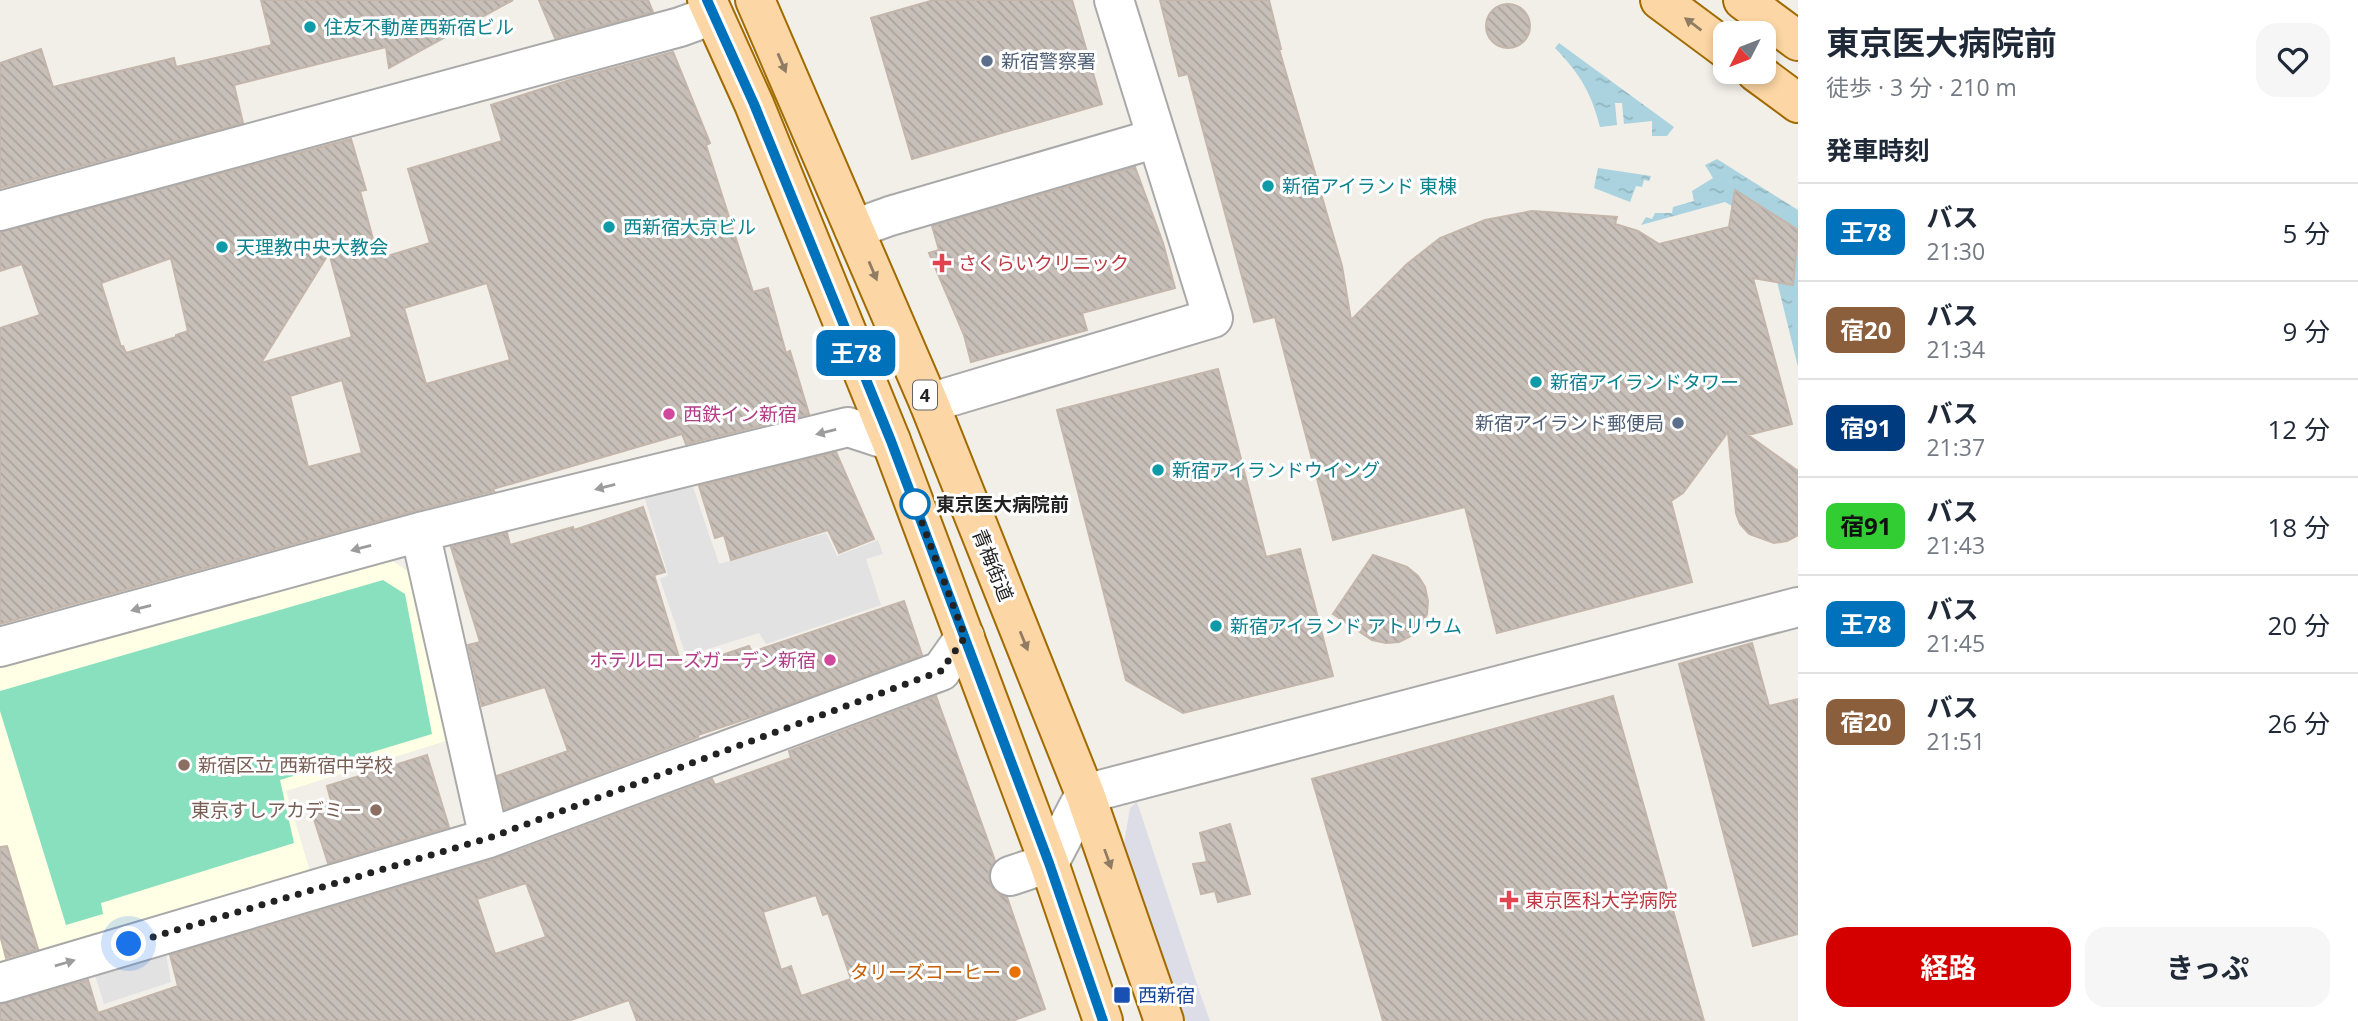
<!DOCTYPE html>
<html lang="ja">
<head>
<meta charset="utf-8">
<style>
  :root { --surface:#fff; --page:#f6f6f7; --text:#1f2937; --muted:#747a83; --line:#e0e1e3; --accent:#d40000 }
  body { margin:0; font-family:"Open Sans","Noto Sans JP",sans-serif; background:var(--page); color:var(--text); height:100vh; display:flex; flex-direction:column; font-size:26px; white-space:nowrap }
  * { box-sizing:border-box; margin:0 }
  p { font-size:23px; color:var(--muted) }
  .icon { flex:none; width:38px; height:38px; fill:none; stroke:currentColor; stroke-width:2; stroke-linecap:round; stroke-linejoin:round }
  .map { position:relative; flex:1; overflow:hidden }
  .panel { display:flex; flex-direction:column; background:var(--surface); width:560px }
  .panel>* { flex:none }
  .badge { padding:0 14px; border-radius:10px; font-size:24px; line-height:46px }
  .needle { width:46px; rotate:228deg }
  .tools { position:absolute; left:1713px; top:21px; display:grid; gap:14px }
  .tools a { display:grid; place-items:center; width:63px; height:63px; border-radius:14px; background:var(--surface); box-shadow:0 4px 10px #0003; font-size:35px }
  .you { position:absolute; width:35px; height:35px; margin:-18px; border:5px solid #fff; border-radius:50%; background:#1a73e8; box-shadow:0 0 0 10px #1a73e833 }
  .map>.badge { position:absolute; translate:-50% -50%; box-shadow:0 0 0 4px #fff }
  h2 { padding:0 28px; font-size:26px; line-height:63px }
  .round { display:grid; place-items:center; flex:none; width:74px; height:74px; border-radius:21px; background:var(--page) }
  .headline { display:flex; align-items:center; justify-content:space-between; height:119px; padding:0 28px }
  h1 { font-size:33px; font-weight:700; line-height:52px }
  .primary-button { display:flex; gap:14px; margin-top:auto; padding:14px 28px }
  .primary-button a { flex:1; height:80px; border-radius:21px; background:var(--accent); color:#fff; font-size:28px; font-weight:700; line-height:80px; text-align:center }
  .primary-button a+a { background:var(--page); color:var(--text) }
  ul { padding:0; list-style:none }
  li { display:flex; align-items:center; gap:21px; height:98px; padding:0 28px; border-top:2px solid var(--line) }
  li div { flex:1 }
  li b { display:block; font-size:26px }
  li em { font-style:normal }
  li .badge { min-width:77px; font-weight:700; text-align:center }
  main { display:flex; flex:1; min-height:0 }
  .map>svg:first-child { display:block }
  .education { fill:#ffffe5 }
  .pitch { fill:#88e0be }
  .parking { fill:#e2e2e2 }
  .plaza { fill:#dddde8 }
  .water { fill:url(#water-ripples) }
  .building { fill:url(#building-back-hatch); stroke:#c4b6ab; stroke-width:2; fill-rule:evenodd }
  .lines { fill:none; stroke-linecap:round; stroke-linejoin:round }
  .minor-casing { stroke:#a9a9a9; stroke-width:42 }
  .major-casing { stroke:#a06b00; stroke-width:42 }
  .minor { stroke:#fff; stroke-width:38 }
  .major { stroke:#fcd6a4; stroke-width:38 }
  .oneway { fill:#8f7c63 }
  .oneway2 { fill:#9c9c9c }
  .line-casing { stroke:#fff; stroke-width:16 }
  .line { stroke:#0072bc; stroke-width:10 }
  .walk { stroke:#222; stroke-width:7; stroke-dasharray:0 12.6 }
  .culture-dot { fill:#0f9aa8; stroke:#fff; stroke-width:2.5 }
  .service-dot { fill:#5c6f8a; stroke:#fff; stroke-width:2.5 }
  .health-dot { fill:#e0444e; stroke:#fff; stroke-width:2.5 }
  .hotel-dot { fill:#d1479c; stroke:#fff; stroke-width:2.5 }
  .stop-dot { fill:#fff; stroke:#0072bc; stroke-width:3.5 }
  .education-dot { fill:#8d6e63; stroke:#fff; stroke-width:2.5 }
  .food-dot { fill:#e8710a; stroke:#fff; stroke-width:2.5 }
  .transit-dot { fill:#1a4fb4; stroke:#fff; stroke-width:2.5 }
  .labels { text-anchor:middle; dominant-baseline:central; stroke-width:6; stroke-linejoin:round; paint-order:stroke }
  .shield { fill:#fff; stroke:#646464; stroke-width:2 }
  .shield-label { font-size:18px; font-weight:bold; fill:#222 }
  .culture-label { font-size:19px; fill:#0d838f; stroke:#fff; text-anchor:start }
  .service-label { font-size:19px; fill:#4e5e75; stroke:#fff; text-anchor:start }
  .health-label { font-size:19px; fill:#be3a42; stroke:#fff; text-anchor:start }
  .hotel-label { font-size:19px; fill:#b23c85; stroke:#fff; text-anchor:start }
  .stop-label { font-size:19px; font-weight:bold; fill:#222; stroke:#fff; text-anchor:start }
  .street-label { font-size:19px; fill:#222; stroke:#fff }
  .education-label { font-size:19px; fill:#785e54; stroke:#fff; text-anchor:start }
  .food-label { font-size:19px; fill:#c56008; stroke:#fff; text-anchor:end }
  .transit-label { font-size:19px; fill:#164399; stroke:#fff; text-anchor:start }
</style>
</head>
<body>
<main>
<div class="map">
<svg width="1798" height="1021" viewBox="0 0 1798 1021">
  <defs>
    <pattern id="water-ripples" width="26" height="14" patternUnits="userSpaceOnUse" patternTransform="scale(1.75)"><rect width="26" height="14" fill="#aad3df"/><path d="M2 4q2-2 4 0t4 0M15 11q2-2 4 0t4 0" fill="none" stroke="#92b5bf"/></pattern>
    <pattern id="building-back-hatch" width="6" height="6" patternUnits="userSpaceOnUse" patternTransform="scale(1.75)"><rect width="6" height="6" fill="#c7bfb8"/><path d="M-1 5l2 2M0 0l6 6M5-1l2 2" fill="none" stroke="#aba49e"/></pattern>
  </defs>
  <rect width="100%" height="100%" fill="#f2efe9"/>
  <path class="education" d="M391,560L411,573L452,739L286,791L311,875L0,965V666Z"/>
  <path class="pitch" d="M383,580L405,594L432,734L280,780L294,843L101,903L103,914L66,925L0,711V691Z"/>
  <path class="parking" d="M691,481L719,564L826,533L837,556L878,540L883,554L866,559L881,605L766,644L759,633L686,656L660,579L668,575L645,499Z
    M165,949L171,982L104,1004L93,969Z"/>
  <path class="plaza" d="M1137,802L1200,993L1210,1021H1186L1124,844L1130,808Z"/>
  <path class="water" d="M1559,43L1674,127L1667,136H1652V121L1624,124L1622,103H1615L1617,125L1600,127C1591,92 1580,74 1555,48Z
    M1717,159L1798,210V367L1763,224L1725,202L1641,225L1646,217L1652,219L1655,213H1672L1673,207L1694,201L1692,191L1713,178L1705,165Z
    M1598,168L1651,176L1649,181L1644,180L1642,187L1636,186L1630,202L1594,188Z"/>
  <path class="building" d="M261,0H513L389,68L386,47L234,85L243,123L0,188V63L41,49L53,87L174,58L176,67L272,45Z
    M539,0H648L653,12L555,38Z
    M934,0H1072L1102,104L912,159L871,18Z
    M1160,0H1269L1281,49H1279L1342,266L1351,320L1407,264L1440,238L1485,220L1532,211L1617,217L1615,224L1638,231L1659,244L1729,227L1735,190L1798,230L1793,285L1753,278L1792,424L1748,435L1798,471V535L1787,541L1774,543L1749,534L1740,524L1736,513L1728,432L1683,493L1671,501L1692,582L1497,633L1465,507L1333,540L1275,317L1254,322L1188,74L1179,76Z
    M1486 26a22 22 0 1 1 44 0a22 22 0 1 1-44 0Z
    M673,52L710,143L706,145L753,292L768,288L786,353L790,351L809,414L686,444L682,434L493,489L494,491L414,511L0,624V328L40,315L22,264L0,271V232L351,139L366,190L360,191L377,254L381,258L430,243L408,169L502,141L491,105L573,79ZM329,253L352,337L261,363ZM171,258L188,331L176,335V337L126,353L123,346L121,347L101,283ZM487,283L510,360L426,384L404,308ZM342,380L362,453L308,467L290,396Z
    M1135,167L1163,243L1175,288L1082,313L1087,330L971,362L964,335L929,253L939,250L932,226Z
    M1218,369L1266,557L1300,549L1333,676L1183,713L1126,680L1057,410Z
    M836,452L874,539L839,553L828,530L731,560L724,535L715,538L699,486Z
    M643,507L665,572L654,575L681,664L709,655L710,659L749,646L752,652L904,601L922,655L773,710L698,735V737L505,809L497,776L568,751L545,687L482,706L468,645L480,642L451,547L507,533L510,545L573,527L574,530Z
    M1373,555L1407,567L1418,576L1425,587L1428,601L1427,614L1421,626L1411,636L1399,642L1386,643L1372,640L1333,614Z
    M1752,643L1769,706L1798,699V934L1753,946L1679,664Z
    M936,696L995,861L989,871L990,884L996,893L1007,897L1045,1009L1012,1021H637L629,1000L568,1021H0V1004L88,980L98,1013L178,986L170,955L495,859L712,779L715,785L791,758L789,751ZM526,883L546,937L495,954L477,899ZM816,895L823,915L828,913L851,979L801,996L791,966L781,970L763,912Z
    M1613,696L1704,1021H1383L1312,779Z
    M427,755L449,827L328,863L310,807L331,801L327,786Z
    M1230,824L1250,894L1218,902L1215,891L1201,894L1193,864L1207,862L1200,833Z
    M7,846L38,949L6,958L0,935V847Z"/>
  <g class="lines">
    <defs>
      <path id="minor" d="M0,211L680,27L713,15
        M854,229L890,216L1157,138
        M929,403L1213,318L1114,0
        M420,532L489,838
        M0,647L420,532L848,427L891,441
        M1010,876L1049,863L1085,794L1798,607
        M0,983L489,838L941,671L965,637"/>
      <path id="major" d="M707,0L754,104L891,441L1049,863L1103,1021
        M755,0L929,403L1051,709L1085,794L1164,1021
        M1660,0L1726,49
        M1743,0L1798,41
        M1756,72L1798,103"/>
    </defs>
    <use href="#minor" class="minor-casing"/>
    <use href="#major" class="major-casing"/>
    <use href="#minor" class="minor"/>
    <use href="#major" class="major"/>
  </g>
  <defs><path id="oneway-solid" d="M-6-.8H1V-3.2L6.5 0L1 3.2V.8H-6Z" transform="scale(1.75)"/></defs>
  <g class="oneway">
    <use href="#oneway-solid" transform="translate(1693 24) rotate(-143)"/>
    <use href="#oneway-solid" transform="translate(782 63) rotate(67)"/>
    <use href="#oneway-solid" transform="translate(873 271) rotate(67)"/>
    <use href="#oneway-solid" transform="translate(1024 641) rotate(68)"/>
    <use href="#oneway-solid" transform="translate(1108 859) rotate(70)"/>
  </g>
  <g class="oneway2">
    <use href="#oneway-solid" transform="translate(826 432) rotate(166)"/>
    <use href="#oneway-solid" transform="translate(605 487) rotate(166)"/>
    <use href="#oneway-solid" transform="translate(361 548) rotate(165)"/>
    <use href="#oneway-solid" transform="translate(141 608) rotate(165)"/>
    <use href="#oneway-solid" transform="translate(65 963) rotate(-16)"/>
  </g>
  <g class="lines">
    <defs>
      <path id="line" d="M707,0L754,104L891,441L1049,863L1103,1021"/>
    </defs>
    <use href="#line" class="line-casing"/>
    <use href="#line" class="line"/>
    <path class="walk" d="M129,944L489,838L941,671L965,637L915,504"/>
  </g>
  <g class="culture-dot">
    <circle cx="310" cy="27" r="7"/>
    <circle cx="1268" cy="186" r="7"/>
    <circle cx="609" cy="227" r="7"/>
    <circle cx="222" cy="247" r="7"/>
    <circle cx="1536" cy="382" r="7"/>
    <circle cx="1158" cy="470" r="7"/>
    <circle cx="1216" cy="626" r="7"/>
  </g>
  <g class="service-dot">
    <circle cx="987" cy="61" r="7"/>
    <circle cx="1678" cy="423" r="7"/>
  </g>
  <g class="health-dot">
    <path d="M938.5 252.5h7v7h7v7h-7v7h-7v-7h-7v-7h7z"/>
    <path d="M1505.5 889.5h7v7h7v7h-7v7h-7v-7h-7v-7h7z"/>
  </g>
  <g class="hotel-dot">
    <circle cx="669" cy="414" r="7"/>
    <circle cx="830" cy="660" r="7"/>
  </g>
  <circle class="stop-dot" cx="915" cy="504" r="14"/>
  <g class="education-dot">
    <circle cx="184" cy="765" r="7"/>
    <circle cx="376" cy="810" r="7"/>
  </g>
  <circle class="food-dot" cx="1015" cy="972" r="7"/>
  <rect class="transit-dot" x="1113" y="986" width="18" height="18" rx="3.5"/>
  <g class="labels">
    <rect class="shield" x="913" y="380.5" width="24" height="29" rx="5"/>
    <g class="shield-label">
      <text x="925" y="395">4</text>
    </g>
    <g class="culture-label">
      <text x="324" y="27">住友不動産西新宿ビル</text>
      <text x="1282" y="186">新宿アイランド 東棟</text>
      <text x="623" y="227">西新宿大京ビル</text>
      <text x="236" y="247">天理教中央大教会</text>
      <text x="1550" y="382">新宿アイランドタワー</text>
      <text x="1172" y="470">新宿アイランドウイング</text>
      <text x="1230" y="626">新宿アイランド アトリウム</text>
    </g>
    <g class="service-label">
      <text x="1001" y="61">新宿警察署</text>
      <text x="1664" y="423" text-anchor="end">新宿アイランド郵便局</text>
    </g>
    <g class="health-label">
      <text x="958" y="263">さくらいクリニック</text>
      <text x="1525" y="900">東京医科大学病院</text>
    </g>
    <g class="hotel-label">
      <text x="683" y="414">西鉄イン新宿</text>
      <text x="816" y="660" text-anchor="end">ホテルローズガーデン新宿</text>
    </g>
    <g class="stop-label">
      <text x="936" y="504">東京医大病院前</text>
    </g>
    <g class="street-label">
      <text transform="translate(993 565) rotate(68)">青梅街道</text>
    </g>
    <g class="education-label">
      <text x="198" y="765">新宿区立 西新宿中学校</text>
      <text x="362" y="810" text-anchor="end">東京すしアカデミー</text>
    </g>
    <g class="food-label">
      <text x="1001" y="972">タリーズコーヒー</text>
    </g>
    <g class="transit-label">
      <text x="1138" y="995">西新宿</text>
    </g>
  </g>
</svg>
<div class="tools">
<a><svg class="needle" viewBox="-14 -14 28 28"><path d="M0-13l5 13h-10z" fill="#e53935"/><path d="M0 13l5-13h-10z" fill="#747a83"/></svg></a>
</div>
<div class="you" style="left:129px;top:944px"></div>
<b class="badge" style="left:856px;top:353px;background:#0072bc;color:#fff">王78</b>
</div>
<section class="panel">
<div class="headline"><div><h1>東京医大病院前</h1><p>徒歩 · 3 分 · 210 m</p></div><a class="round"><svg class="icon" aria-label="heart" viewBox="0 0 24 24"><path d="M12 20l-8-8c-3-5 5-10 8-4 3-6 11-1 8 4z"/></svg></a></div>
<h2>発車時刻</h2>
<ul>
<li><span class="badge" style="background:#0072bc;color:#fff">王78</span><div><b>バス</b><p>21:30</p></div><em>5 分</em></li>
<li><span class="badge" style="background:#8b5e3c;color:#fff">宿20</span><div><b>バス</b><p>21:34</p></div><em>9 分</em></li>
<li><span class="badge" style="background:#003b80;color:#fff">宿91</span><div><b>バス</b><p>21:37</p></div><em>12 分</em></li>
<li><span class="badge" style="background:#32cd32;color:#111">宿91</span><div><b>バス</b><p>21:43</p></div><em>18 分</em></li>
<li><span class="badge" style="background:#0072bc;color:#fff">王78</span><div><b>バス</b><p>21:45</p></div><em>20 分</em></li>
<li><span class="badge" style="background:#8b5e3c;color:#fff">宿20</span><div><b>バス</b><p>21:51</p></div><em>26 分</em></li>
</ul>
<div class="primary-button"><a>経路</a><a>きっぷ</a></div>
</section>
</main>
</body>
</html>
